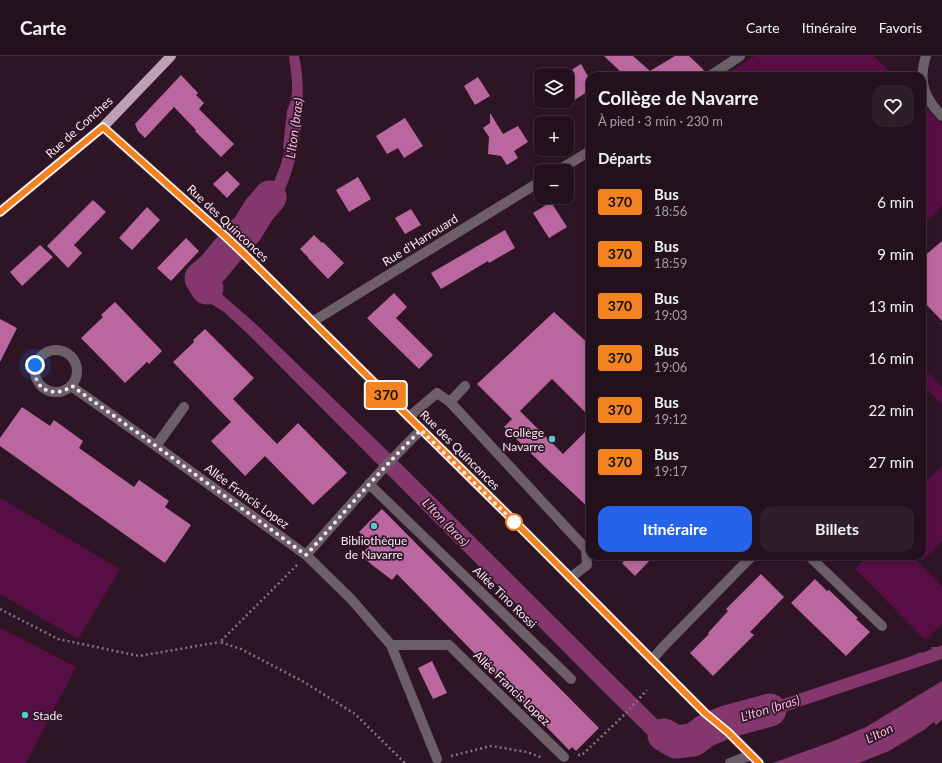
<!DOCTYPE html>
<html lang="fr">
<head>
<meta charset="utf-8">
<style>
  :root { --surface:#22101c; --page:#2e1e29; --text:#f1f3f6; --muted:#a29da3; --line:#3f303b; --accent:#2563eb }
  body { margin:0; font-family:Lato,sans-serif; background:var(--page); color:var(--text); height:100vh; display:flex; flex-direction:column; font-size:15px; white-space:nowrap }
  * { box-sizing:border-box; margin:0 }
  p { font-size:13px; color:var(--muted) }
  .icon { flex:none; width:22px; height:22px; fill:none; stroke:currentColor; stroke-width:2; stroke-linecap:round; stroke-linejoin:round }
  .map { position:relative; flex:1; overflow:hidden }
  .details { position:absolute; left:586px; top:16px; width:340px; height:488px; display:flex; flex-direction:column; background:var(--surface); border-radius:12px; box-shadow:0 2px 6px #0003,0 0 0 1px var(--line) }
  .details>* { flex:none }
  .badge { padding:0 8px; border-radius:3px; font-size:14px; line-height:26px }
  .tools { position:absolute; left:534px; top:12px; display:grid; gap:8px }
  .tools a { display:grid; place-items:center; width:40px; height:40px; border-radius:8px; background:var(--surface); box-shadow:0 2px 6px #0003,0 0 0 1px var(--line); font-size:20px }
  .you { position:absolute; width:20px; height:20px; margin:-10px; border:3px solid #fff; border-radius:50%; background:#1a73e8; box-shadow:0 0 0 6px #1a73e833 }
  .map>.badge { position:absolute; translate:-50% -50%; box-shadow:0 0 0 2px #fff }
  h2 { padding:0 12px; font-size:15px; line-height:36px }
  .round { display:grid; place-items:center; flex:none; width:42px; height:42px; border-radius:12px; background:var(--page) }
  .head { display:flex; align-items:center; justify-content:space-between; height:68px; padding:0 12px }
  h1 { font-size:19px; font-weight:700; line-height:30px }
  .primary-button { display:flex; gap:8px; margin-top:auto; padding:8px 12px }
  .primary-button a { flex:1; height:46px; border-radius:12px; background:var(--accent); color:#fff; font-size:16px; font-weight:700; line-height:46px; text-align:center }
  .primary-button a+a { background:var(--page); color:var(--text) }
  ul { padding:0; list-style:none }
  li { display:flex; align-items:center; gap:12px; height:52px; padding:0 12px }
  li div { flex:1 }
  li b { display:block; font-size:15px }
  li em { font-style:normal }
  li .badge { min-width:44px; font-weight:700; text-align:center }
  header { display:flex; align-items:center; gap:24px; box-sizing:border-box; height:56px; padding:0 20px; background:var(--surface); border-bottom:1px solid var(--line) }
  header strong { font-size:19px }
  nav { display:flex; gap:22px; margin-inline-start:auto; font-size:14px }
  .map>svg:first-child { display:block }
  .green { fill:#570e45 }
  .water { fill:#84376d }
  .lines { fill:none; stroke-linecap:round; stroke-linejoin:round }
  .river { stroke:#84376d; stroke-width:33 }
  .building { fill:#b9679e }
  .path { stroke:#86707e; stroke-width:2.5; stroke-dasharray:2 3; stroke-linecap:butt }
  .service { stroke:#6d5f68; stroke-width:10 }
  .minor { stroke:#6d5f68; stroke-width:10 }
  .tertiary { stroke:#6d5f68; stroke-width:10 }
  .primary { stroke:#bda0b2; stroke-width:10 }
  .line-casing { stroke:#fff; stroke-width:9 }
  .line { stroke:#f58220; stroke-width:6 }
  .walk { stroke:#fbe9f4; stroke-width:4; stroke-dasharray:0 7.2 }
  .poi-dot { fill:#54cdc7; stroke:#2e1526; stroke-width:1.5 }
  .stop-dot { fill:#fff; stroke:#f58220; stroke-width:2 }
  .labels { text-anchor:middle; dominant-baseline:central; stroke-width:3.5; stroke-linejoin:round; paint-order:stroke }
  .street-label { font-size:12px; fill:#fbe9f4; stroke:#2e1526 }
  .poi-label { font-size:12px; fill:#fbe9f4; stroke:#2e1526; text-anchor:end }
  .water-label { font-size:13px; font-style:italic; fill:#f8b6e0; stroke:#2e1526 }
</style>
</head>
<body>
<header>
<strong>Carte</strong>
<nav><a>Carte</a><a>Itinéraire</a><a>Favoris</a></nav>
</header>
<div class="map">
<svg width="942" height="707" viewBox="0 0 942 707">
  <rect width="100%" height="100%" fill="#2e1526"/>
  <path class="green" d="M755,0H874L894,20H723Z
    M922,48L942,68V150L922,170Z
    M922,311L942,331V348L922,328Z
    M942,410V485L923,504L919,500H922V430Z
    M0,442L120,513L78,583L0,538Z
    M868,500H912L942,530V568L925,584L855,513Z
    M0,572L76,611L26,707H0Z"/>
  <path class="water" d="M289,0H299C307,36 302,91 288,126C285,136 278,143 272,152C264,162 257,173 247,182L239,174L274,126L281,108L285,94L283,92L287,55L291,44L292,36V25Z
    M220,195L228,203L208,226L259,271L403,410L666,672L688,675L697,669L712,681L698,694L674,699H668L604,636L248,278L224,256L208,246L201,232L191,223Z
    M942,589V603L775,659L766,664L745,669L733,673L721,660L738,652L736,648L740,645L748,650L759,651L909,601L921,596L922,597L932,593L931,591H938Z
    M942,625V664L936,669L934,666L926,672H927L889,695L859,707H773L831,686L866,671Z"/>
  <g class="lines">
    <path class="river" d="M207,232L201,222L212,213L242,177L246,175L259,154L270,141
      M664,679L676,686L693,684L705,675L726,666L770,654"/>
  </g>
  <path class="building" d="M604,0H633L650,15L675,0H689L704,14L695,20H625Z
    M581,8L590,24V34L567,49L565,45H567V19H563Z
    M181,19L198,37L196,39L204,47L199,53L234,88L221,101L195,75L196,74L174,51L145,82L138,75L135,68Z
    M478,21L490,40L475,49L464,30Z
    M490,57L503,78L518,70L528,86L514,95L518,102L507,109L501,100L488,98L489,81L483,72L490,67Z
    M405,62L423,90L404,102L398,92L387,98L376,80Z
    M227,115L240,128L227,142L213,128Z
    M358,121L371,143L349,156L336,134Z
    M93,144L106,156L74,189L82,197L68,212L47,190Z
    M551,146L567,171L549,182L533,157Z
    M147,151L160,164L132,194L119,182Z
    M411,153L421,169L405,178L395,162Z
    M505,174L515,192L489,207L488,205L441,233L431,217Z
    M314,179L322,187L323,186L344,207L328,223L308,202V201L300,193Z
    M186,182L199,195L171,225L157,212Z
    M942,185V265L922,244V202Z
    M40,189L53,201L22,230L10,216Z
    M394,237L407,251L396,262L433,299L419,313L381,276L367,262Z
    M115,246L162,295L149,308L147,306L125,327L81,282L103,261L101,259Z
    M554,256L590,289V361L552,323L512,363L477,328Z
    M0,263L17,272L0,306Z
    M205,273L254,322L233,343L277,388L298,367L347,417L313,449L265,400L245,420L211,385L231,366L173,306L194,286L193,284Z
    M22,351L50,370L54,364L83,385L79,392L134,431L139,424L169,445L165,451L191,469L165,507L0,390V382Z
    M520,355L563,398L590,371V453L545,411L504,371Z
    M382,453L599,672L576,695L572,691L569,694L397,518L392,524L372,509L360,498L369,491L362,483L364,481L359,476Z
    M629,500H654L635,520L622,507Z
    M761,518L784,541L750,576L754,579L713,620L690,597L709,578L708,577L728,555L726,553Z
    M815,523L827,535L829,534L858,562L856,563L870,576L846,600L791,547Z
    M432,605L447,637L433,643L418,612Z"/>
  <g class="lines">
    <path class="path" d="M297,509L220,586L241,593L304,626L355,658L405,707
      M0,553L58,583L139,600L220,586
      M578,699H582L621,662L647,634
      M451,700L491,690L527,696L543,702"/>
    <path class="service" d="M926,0C918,25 924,42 942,60
      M450,346L465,330
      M409,361L437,337L450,346L586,493L587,509L570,522
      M156,390L184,351
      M369,428L571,623
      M809,500L882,570
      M652,604L662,592L752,500
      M730,707L751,699"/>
    <path class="minor" d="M710,20L740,0
      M557,115L590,95
      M312,266L541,125
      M35 315a21 21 0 1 1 42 0a21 21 0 1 1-42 0Z
      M71,330L156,390L306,499L351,543L391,589L437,703
      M306,499C344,457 380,413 421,374
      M391,589H449L564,701"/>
    <path class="tertiary" d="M103,71L225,180L244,198L514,465L686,638L705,657L728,676L759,707"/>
    <path class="primary" d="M0,156L103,71L171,0"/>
  </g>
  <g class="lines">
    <defs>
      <path id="line" d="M0,156L103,71L225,180L244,198L514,465L695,647L705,657L728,676L759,707"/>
    </defs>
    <use href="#line" class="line-casing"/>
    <use href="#line" class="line"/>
    <path class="walk" d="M35,309C32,332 52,344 72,330L156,390L306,499C344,457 380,414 421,374L514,466"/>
  </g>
  <g class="poi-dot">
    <circle cx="552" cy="383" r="4"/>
    <circle cx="374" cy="470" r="4"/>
    <circle cx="25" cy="659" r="4"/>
  </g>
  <circle class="stop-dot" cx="514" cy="466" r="8"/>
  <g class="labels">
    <g class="street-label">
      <text transform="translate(79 71) rotate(-42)">Rue de Conches</text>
      <text transform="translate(228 167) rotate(43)">Rue des Quinconces</text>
      <text transform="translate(420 184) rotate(-32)">Rue d'Harrouard</text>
      <text transform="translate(460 394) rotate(45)">Rue des Quinconces</text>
      <text transform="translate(247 440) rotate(36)">Allée Francis Lopez</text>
      <text transform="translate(505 541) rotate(44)">Allée Tino Rossi</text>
      <text transform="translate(512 632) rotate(44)">Allée Francis Lopez</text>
    </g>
    <g class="poi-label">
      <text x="544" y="376">Collège<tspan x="544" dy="14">Navarre</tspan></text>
      <text x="374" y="484" text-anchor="middle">Bibliothèque<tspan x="374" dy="14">de Navarre</tspan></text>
      <text x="33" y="659" text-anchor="start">Stade</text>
    </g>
    <g class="water-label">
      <text transform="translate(294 72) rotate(-82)">L'Iton (bras)</text>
      <text transform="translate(446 466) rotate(46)">L'Iton (bras)</text>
      <text transform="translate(770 652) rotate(-17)">L'Iton (bras)</text>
      <text transform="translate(879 677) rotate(-26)">L'Iton</text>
    </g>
  </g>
</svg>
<div class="tools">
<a><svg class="icon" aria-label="layers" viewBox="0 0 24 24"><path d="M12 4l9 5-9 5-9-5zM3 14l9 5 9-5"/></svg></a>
<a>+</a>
<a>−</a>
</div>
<div class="you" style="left:35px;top:309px"></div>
<b class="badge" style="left:386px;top:339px;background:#f58220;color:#111">370</b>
<section class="details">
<div class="head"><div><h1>Collège de Navarre</h1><p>À pied · 3 min · 230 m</p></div><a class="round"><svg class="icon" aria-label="heart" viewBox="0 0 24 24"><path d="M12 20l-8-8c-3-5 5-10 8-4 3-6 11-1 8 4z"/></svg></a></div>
<h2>Départs</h2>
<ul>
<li><span class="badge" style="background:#f58220;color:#111">370</span><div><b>Bus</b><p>18:56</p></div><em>6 min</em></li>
<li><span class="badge" style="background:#f58220;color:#111">370</span><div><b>Bus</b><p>18:59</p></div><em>9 min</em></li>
<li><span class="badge" style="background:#f58220;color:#111">370</span><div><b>Bus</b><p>19:03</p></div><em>13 min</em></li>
<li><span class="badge" style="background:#f58220;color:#111">370</span><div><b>Bus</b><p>19:06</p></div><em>16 min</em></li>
<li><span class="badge" style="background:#f58220;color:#111">370</span><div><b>Bus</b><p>19:12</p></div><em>22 min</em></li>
<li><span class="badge" style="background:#f58220;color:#111">370</span><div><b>Bus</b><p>19:17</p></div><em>27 min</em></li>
</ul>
<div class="primary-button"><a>Itinéraire</a><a>Billets</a></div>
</section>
</div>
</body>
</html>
